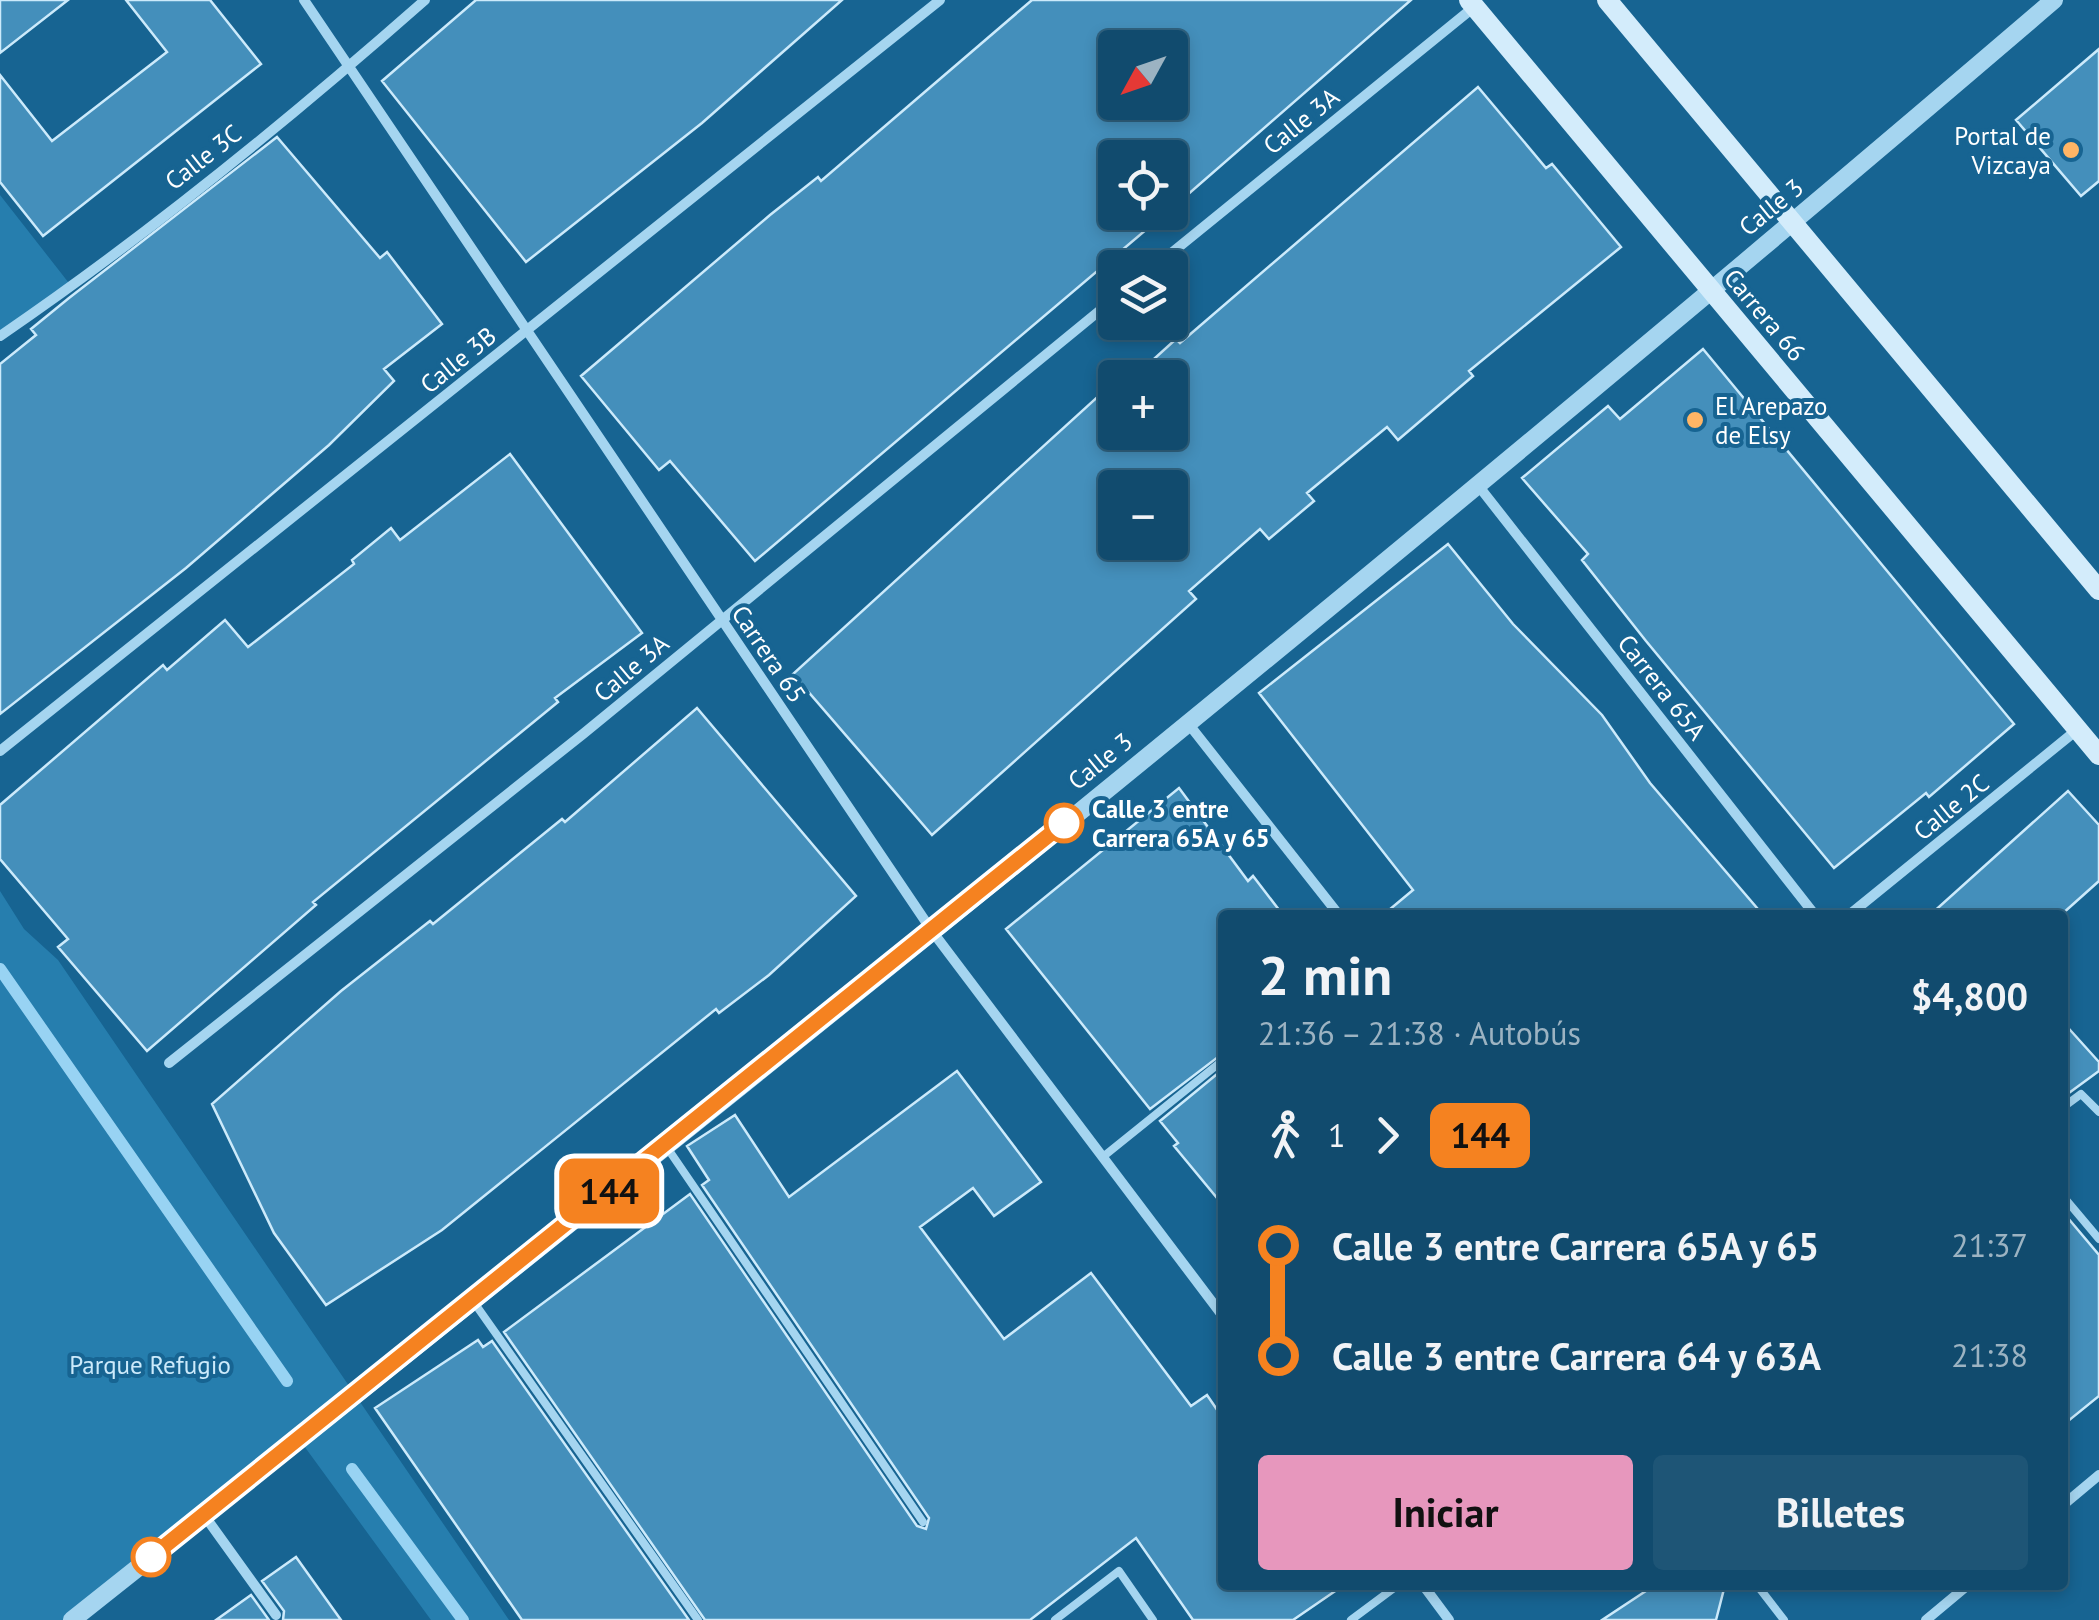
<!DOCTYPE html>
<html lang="es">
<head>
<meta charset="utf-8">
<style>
  :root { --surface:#114b6e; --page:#1e5576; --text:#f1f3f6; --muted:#9cb3c2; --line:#306381; --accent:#e797bd }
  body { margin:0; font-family:"PT Sans",sans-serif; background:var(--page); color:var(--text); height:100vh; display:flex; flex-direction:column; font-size:38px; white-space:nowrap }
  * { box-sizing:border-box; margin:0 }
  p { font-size:32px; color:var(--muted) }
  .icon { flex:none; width:55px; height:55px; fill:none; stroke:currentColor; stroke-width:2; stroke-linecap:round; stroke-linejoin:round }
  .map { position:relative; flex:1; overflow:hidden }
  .details { position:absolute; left:1218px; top:910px; width:850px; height:680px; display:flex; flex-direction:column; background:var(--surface); border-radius:10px; box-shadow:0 5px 15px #0003,0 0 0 2px var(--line) }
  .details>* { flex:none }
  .badge { padding:0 20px; border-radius:15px; font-size:35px; line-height:65px }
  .needle { width:65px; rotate:230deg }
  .tools { position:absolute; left:1098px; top:30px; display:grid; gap:20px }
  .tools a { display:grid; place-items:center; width:90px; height:90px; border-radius:10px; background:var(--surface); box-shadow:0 5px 15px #0003,0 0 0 2px var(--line); font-size:50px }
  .map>.badge { position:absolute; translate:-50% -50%; box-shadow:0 0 0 5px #fff }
  .legs { display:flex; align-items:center; gap:15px; height:110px; padding:0 40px; font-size:32px }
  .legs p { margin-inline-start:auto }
  .overview { display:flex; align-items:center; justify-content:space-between; height:170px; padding:0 40px }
  h1 { font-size:55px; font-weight:600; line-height:75px }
  .primary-button { display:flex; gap:20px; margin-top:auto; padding:20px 40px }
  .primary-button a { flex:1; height:115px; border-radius:10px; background:var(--accent); color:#111; font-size:40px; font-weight:600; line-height:115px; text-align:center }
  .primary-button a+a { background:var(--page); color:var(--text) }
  ul { padding:0 40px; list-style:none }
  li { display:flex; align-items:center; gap:35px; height:110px; font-size:38px }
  li i { display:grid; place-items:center; width:15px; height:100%; margin:0 12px; background:currentColor }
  li i::after { content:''; width:25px; height:25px; margin:-12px; border:8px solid; border-radius:50%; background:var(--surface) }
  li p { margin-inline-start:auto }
  li:first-child i { background:linear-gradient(#0000 50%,currentColor 0) }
  li:last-child i { background:linear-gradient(currentColor 50%,#0000 0) }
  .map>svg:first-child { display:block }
  .green { fill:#267eae }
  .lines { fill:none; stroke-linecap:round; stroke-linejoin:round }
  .stream { stroke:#98d3f3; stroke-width:12 }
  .building { fill:#448fbb; stroke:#cceafb; stroke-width:2.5; fill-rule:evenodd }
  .service { stroke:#a5d5f0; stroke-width:8 }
  .minor { stroke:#a5d5f0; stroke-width:10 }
  .tertiary { stroke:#a5d5f0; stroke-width:18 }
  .secondary { stroke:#d3ecfb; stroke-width:20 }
  .line-1-casing { stroke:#fff; stroke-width:22 }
  .line-1 { stroke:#f58220; stroke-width:15 }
  .poi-dot { fill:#ffb565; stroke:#176492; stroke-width:4 }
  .stop-1-dot { fill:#fff; stroke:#f58220; stroke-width:5 }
  .labels { text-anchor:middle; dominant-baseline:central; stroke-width:8; stroke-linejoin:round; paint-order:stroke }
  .street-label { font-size:25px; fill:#fff; stroke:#176492 }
  .poi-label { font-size:25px; fill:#fff; stroke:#176492; text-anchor:end }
  .stop-label { font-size:25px; font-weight:bold; fill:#fff; stroke:#176492; text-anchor:start }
  .park-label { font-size:25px; fill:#cceafb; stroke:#176492 }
</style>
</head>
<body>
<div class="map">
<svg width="2099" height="1620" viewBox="0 0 2099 1620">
  <rect width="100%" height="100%" fill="#176492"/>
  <path class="green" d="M0,195L72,287L0,336Z
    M0,891L24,929L58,960L509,1620H431L299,1439L72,1620H0Z"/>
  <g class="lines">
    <path class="stream" d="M0,969L287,1381
      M352,1469L463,1620"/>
  </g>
  <path class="building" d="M0,0H68L0,53Z
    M126,0H210L261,64L43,236L0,182V75L52,141L167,52Z
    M476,0H842L702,123L526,262L382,81Z
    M1032,0H1411L1170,210V158H1115V212H1167L755,561L670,461L659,470L581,376L770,215L818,177L821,181ZM1115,48H1170V102H1115Z
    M2099,49V181L2081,196L2016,120Z
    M1478,87L1546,168L1552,164L1621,247L1469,371L1473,376L1398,440L1387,427L1307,493L1314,501L1269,539L1260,529L1189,591L1196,599L932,835L793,674L1115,381V432H1170V378H1133L1176,339L1180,343ZM1115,488H1170V542H1115Z
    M277,137L380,258L387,252L442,324L384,369L394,381L329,445L186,568L0,714V364L36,335L31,329L69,298Z
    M1703,349L2014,724L1929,797L1926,793L1834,868L1646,641L1582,560L1588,554L1522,478L1608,406L1620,419Z
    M510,454L642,633L555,698L558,702L313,902L316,905L147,1051L58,947L68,939L0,859V805L163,665L167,670L225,620L248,647L354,564L352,560L391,528L400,540Z
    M1448,544L1513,624L1602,715L1650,783L1763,915H1383L1413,890L1259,693Z
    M697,708L856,896L769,975L719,1013L716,1009L442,1230L326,1305L274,1233L212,1104L341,991L430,921L433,924L562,819L565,822Z
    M1179,788L1248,881L1253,876L1283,915H1222V1054L1150,1109L1006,929Z
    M2068,791L2099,825V881L2061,915H1930Z
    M2062,1021L2099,1062V1071L2062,1098Z
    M1222,1070V1204L1174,1146L1178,1143L1160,1121Z
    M957,1071L1041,1182L994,1216L973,1188L920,1227L1004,1339L1091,1273L1191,1406L1207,1395L1222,1417V1585H1344L1293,1620H1193L1136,1538L1030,1620H705L504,1332L690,1194L917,1526L926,1529L929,1518L702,1185L709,1180L687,1146L735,1115L789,1197Z
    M2062,1211L2099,1255V1396L2062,1426Z
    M478,1340L483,1347L492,1341L689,1620H522L375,1408Z
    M296,1557L341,1620H283L284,1611L262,1581Z
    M1655,1585H1725L1716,1620H1602Z
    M251,1595L269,1620H216Z"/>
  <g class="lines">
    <path class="service" d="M2062,1108L2081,1094L2099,1112
      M666,1146L923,1522
      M1104,1156L1222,1061
      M2062,1195L2099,1239
      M473,1301L698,1620
      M1757,1585L1784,1620
      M1055,1620L1119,1571L1153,1620
      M1351,1620L1398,1585"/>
    <path class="minor" d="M304,0L932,931L1222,1315
      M1153,268L1474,7
      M0,336C148,235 290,119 425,0
      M1477,484L1815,915
      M1187,722L1339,915
      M0,751L940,0
      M1849,915L2078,729
      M169,1063L583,734L1115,298
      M2062,1506L2099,1475
      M204,1515L276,1615
      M1423,1585L1449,1620
      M1926,1620L1968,1585"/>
    <path class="tertiary" d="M72,1620C740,1090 1406,555 2054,0"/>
    <path class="secondary" d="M1469,0L2099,755
      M1607,0L2099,590"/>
  </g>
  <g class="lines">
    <defs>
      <path id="line-1" d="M151,1557L1064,823"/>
    </defs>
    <use href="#line-1" class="line-1-casing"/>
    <use href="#line-1" class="line-1"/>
  </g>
  <g class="poi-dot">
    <circle cx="2071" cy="150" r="10"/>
    <circle cx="1695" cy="420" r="10"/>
  </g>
  <g class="stop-1-dot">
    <circle cx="1064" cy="823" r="18"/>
    <circle cx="151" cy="1557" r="18"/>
  </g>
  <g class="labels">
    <g class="street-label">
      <text transform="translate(1301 121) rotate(-39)">Calle 3A</text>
      <text transform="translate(203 157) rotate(-38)">Calle 3C</text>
      <text transform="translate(1771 207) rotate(-39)">Calle 3</text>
      <text transform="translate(1765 315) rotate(50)">Carrera 66</text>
      <text transform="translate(458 360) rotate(-39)">Calle 3B</text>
      <text transform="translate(769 654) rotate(56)">Carrera 65</text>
      <text transform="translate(631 668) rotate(-40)">Calle 3A</text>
      <text transform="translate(1662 687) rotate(52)">Carrera 65A</text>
      <text transform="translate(1100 761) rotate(-39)">Calle 3</text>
      <text transform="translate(1951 807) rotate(-39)">Calle 2C</text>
    </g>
    <g class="poi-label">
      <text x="2051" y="136">Portal de<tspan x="2051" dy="29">Vizcaya</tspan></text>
      <text x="1715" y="406" text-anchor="start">El Arepazo<tspan x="1715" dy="29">de Elsy</tspan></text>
    </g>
    <g class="stop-label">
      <text x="1092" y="809">Calle 3 entre<tspan x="1092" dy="29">Carrera 65A y 65</tspan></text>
    </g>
    <g class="park-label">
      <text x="150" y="1365">Parque Refugio</text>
    </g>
  </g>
</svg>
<div class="tools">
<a><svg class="needle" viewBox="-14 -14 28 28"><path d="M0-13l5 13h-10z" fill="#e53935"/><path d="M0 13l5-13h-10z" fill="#9cb3c2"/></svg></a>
<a><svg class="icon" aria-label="locate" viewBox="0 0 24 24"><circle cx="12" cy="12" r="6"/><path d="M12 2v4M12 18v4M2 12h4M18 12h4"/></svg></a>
<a><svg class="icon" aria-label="layers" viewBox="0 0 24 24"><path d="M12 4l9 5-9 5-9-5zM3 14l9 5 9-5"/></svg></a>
<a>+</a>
<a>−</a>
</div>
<b class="badge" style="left:609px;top:1191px;background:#f58220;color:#111">144</b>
<section class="details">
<div class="overview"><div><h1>2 min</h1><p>21:36 – 21:38 · Autobús</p></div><b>$4,800</b></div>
<div class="legs"><svg class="icon" aria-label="walk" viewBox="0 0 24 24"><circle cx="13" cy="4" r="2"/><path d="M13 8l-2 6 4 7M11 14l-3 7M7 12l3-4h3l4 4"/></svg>1<svg class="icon" aria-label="forward" viewBox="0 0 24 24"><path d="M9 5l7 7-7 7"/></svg><b class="badge" style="background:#f58220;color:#111">144</b></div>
<ul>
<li><i style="color:#f58220"></i><b>Calle 3 entre Carrera 65A y 65</b><p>21:37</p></li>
<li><i style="color:#f58220"></i><b>Calle 3 entre Carrera 64 y 63A</b><p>21:38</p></li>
</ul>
<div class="primary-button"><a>Iniciar</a><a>Billetes</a></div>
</section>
</div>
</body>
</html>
